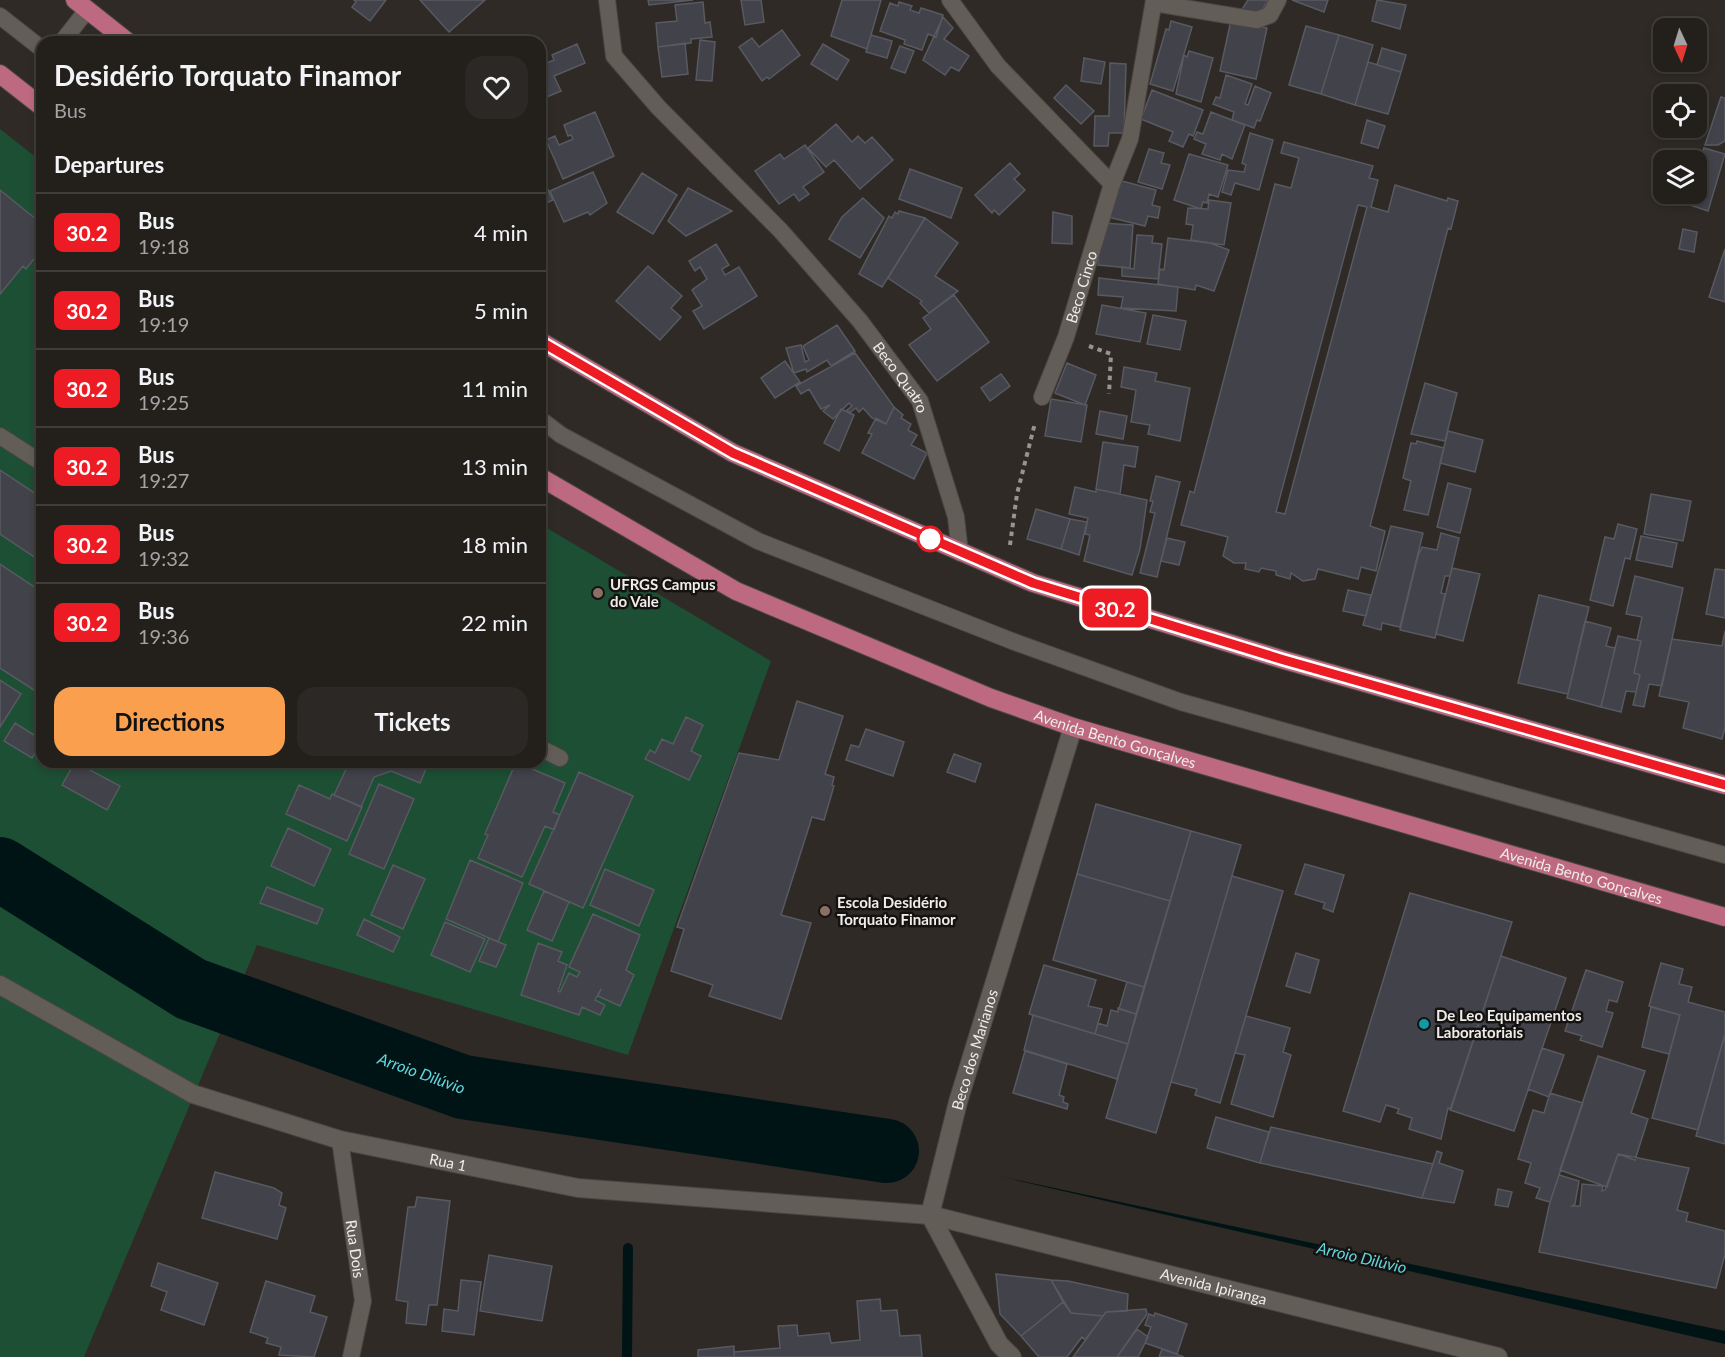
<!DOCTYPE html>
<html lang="en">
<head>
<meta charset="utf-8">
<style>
  :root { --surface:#23201c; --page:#2b2825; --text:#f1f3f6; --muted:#a3a3a3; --line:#403e3b; --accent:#f99f4d }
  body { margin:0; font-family:Lato,sans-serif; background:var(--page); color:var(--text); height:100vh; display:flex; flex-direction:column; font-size:22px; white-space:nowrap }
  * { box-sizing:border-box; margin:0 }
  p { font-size:20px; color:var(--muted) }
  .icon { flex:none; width:33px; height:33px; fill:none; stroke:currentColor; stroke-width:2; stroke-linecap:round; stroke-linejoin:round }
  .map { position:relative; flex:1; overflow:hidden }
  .drawer { position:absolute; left:36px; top:36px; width:510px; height:732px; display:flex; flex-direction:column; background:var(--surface); border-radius:18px; box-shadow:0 3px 9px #0003,0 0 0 2px var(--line) }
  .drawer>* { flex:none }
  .badge { padding:0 12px; border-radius:9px; font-size:21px; line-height:39px }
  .needle { width:39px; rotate:176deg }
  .fabs { position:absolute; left:1653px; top:18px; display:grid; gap:12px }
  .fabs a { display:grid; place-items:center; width:54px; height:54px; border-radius:12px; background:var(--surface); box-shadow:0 3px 9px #0003,0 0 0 2px var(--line); font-size:30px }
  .map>.badge { position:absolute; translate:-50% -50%; box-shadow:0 0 0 3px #fff }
  h2 { padding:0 18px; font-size:22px; line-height:54px }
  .round { display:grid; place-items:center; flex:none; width:63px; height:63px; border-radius:18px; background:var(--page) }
  .overview { display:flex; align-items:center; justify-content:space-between; height:102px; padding:0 18px }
  h1 { font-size:28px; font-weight:700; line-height:45px }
  .button { display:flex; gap:12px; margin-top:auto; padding:12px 18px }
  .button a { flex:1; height:69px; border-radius:18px; background:var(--accent); color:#111; font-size:24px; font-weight:700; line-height:69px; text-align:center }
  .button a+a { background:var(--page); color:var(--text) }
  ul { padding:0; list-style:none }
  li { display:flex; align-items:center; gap:18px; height:78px; padding:0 18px; border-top:2px solid var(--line) }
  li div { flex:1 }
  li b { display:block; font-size:22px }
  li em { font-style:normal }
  li .badge { min-width:66px; font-weight:700; text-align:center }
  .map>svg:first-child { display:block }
  .green { fill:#1c4f33 }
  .water { fill:#001416 }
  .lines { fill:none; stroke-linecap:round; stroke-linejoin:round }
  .stream { stroke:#001416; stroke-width:10 }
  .river { stroke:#001416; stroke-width:64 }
  .building { fill:#41424a; stroke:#585961; stroke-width:1.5; fill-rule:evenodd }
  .lane-casing { stroke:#4b4643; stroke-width:18 }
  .street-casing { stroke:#4b4643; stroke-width:20 }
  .primary-casing { stroke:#4b4643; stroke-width:20 }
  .path { stroke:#989490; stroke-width:4; stroke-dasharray:4.5 4.5; stroke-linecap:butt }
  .lane { stroke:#635d57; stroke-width:16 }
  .street { stroke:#635d57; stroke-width:18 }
  .primary { stroke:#bd6981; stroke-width:18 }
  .line-casing { stroke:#fff; stroke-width:14 }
  .line { stroke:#ed1c24; stroke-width:9 }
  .stop-dot { fill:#fff; stroke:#ed1c24; stroke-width:3 }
  .education-dot { fill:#8d6e63; stroke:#151311; stroke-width:2 }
  .culture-dot { fill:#0f9aa8; stroke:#151311; stroke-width:2 }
  .labels { text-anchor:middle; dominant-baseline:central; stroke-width:5; stroke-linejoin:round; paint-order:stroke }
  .street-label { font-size:15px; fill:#f0ece9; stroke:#151311 }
  .poi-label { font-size:15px; font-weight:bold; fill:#f0ece9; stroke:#151311; text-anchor:start }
  .water-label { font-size:16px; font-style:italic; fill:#63d6dd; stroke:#151311 }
</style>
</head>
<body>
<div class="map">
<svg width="1725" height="1357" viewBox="0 0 1725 1357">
  <rect width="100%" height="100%" fill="#2f2a25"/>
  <path class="green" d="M0,129L42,162V762H540V524L771,661L628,1055L257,945L84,1357H0Z"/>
  <path class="water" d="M998,1176L1725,1331V1344Z"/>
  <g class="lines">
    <path class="stream" d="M627,1357L628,1248"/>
    <path class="river" id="s1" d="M0,869L191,989L463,1087L887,1151"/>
  </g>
  <path class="building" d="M354,0H386L370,21L352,7L356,2Z
    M420,0H485L449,32Z
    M648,0H693L649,5Z
    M741,0H761L764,22L745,25Z
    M842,0H881L867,49L831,36Z
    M1248,0H1247H1268L1260,14L1241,11Z
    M1292,0H1328L1324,12Z
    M1377,0L1406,5L1400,29L1372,21Z
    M703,2L705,23L710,22L712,37L691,39V43L658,47L656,23L677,21L675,5Z
    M899,2L912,6L910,10L919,13L921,8L943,15L936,37L928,34L922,50L904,44L905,40L880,31L890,3L898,6Z
    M943,17L953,28L944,39L969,56L959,71L951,67L945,75L923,60Z
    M1231,20L1267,28L1256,79L1220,71Z
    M1171,21L1192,27L1173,91L1150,84L1166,29L1169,30Z
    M1306,26L1339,35L1321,94L1289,85Z
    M782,30L800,55L769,79L767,77L762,81L739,47L752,38L759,47Z
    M871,35L892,41L887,58L866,52Z
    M1339,35L1373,45L1355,105L1321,94Z
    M490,36L493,42H475Z
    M700,40L715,42L712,81L696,80Z
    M685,43L688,74L662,77L658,47Z
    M577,44L585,63L554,76L561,91L542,99L540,66L554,60L552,55Z
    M823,44L849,60L837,80L811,64Z
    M900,46L914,51L905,73L891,68Z
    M1382,48L1406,55L1401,72L1377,65Z
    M1189,51L1213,58L1201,102L1176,94L1184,55L1187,57Z
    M1084,58L1105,62L1101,84L1081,81Z
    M1368,62L1401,72L1388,114L1355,105Z
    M1110,63L1126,64L1124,133H1109L1108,146H1094L1095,116H1109Z
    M1226,75L1252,84L1245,104L1248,105L1255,86L1271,93L1260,121L1257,120L1254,128L1232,120L1234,112L1213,104L1216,97L1220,98Z
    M1066,85L1094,111L1081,124L1054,98Z
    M1152,90L1203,110L1193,136L1189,134L1183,147L1169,141L1173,132L1141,119Z
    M1721,97L1725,98V141L1718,145H1705Z
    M595,112L614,156L563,179L546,140L555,136L559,145L573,139L571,135L568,136L564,125Z
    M1211,112L1245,125L1232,159L1222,154L1220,160L1202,154L1206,144L1194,139L1197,132L1203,134Z
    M1367,120L1385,126L1378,148L1361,143Z
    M836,124L852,142L858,136L865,143L872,137L893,160L860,189L834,160L826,167L808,148Z
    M1250,133L1273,140L1259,190L1235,183L1231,195L1222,192L1228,170L1244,172L1246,165L1242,163Z
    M1284,142L1373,166L1369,178L1378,180L1371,207L1388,212L1395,185L1447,201L1448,198L1458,201L1451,229L1448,228L1370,526L1385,531L1376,571L1361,567L1358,579L1318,569L1315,579L1303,581L1291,573L1290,579L1276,575V571L1261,568L1259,572L1245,569L1246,563H1234L1223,556L1228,537L1181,525L1190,491L1194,493L1275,184L1291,188L1299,158L1281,153ZM1358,205L1367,207L1285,514L1276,512Z
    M805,145L824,172L803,187L809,194L799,201L794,194L779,204L755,171L780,154L784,159Z
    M1704,148L1725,154L1708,211L1687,204L1690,194H1696V173Z
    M1149,149L1164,153L1161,163L1170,165L1162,189L1138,182Z
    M1189,154L1228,165L1218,197L1209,194L1207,203L1203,202L1201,209L1174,200Z
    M1010,163L1020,174L1014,179L1025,190L999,215L994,210L992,213L975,195Z
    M910,169L962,188L951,218L899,199Z
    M593,172L607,203L590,215L588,212L564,222L550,191Z
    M642,173L677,195L653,234L617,212Z
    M1118,180L1156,190L1152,205L1160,207L1158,218L1148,216L1145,226L1108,217Z
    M546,186L553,200L540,206V189Z
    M688,188L732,211L686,236L668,221Z
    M0,190L42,224V249L26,269L23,266L0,294Z
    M863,198L884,218L860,258L829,239L842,217Z
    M1209,200L1231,203L1224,245L1191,240L1193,225L1186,224L1188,208L1208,209Z
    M899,211L925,218L882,287L859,274L889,216L892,218L895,212L898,214Z
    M1053,212L1072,216V244L1052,243Z
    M925,218L958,243L935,276L958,291L929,313L920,303L922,301L888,278Z
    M1101,223L1133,225L1130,268L1098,265Z
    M1683,229L1697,232L1694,252L1679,249Z
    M1137,235L1153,236L1152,243L1162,244L1158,279L1122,276V267L1134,269Z
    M1168,238L1210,243L1229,250L1214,291L1196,285L1195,290L1158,284L1160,269L1164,270Z
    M716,244L729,265L722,269L725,275L739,267L757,296L704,329L693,311L702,306L692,290L707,279L700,267L695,271L689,261Z
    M1725,249V302L1709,297Z
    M648,266L682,296L671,308L681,317L660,340L616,301Z
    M1099,278L1178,287L1176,311L1121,308L1123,297L1098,295Z
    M954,295L989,342L937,381L909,345L931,329L923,318Z
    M1102,305L1146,313L1140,342L1096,334Z
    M1153,315L1186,321L1180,350L1147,344Z
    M837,325L855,351L831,366L827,360L807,372L806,369L794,373L786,348L801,345L805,362L809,360L803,346Z
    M855,353L894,407L886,424L872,418L863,408L859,412L856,408L849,413L847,410L852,406L849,403L833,419L823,411L830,405L821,409L809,389L801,394L796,386Z
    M785,361L800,382L775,398L761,378Z
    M1067,363L1096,375L1085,405L1055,393Z
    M1124,367L1157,373L1155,381L1190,388L1180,441L1148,434L1150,425L1131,422L1136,390L1121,387Z
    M1001,374L1010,386L990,401L981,388Z
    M1425,383L1457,393L1445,441L1411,434Z
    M1051,399L1087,405L1081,442L1045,436Z
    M894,407L903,415L901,418L911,424L908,430L917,435L911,445L927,453L914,479L862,453L872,434L868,433L876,418L886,424Z
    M841,409L854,415L839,451L824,443Z
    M1100,411L1127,416L1123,439L1096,434Z
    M1448,431L1483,440L1475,472L1440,463Z
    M1417,441L1444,448L1428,515L1404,510L1411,481L1403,478L1411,443L1416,444Z
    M1103,442L1138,447L1135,467L1124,465L1120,494L1096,489Z
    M0,470L42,498V562L0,534Z
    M1156,476L1180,482L1157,577L1140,573L1155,513L1150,512L1153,501H1150Z
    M1448,483L1471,489L1460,533L1437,527Z
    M1075,487L1096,492V489L1147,500L1140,549L1132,575L1084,561L1090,535L1085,534L1088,518L1069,514Z
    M1651,494L1691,501L1683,541L1644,534Z
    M1036,509L1070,519L1061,549L1027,539Z
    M1070,519L1087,522L1079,555L1061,549Z
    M1618,524L1637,529L1630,559L1625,558L1613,606L1590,600L1605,537L1614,539Z
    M1391,526L1423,533L1400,627L1382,623L1381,630L1363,625Z
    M1441,533L1459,538L1450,576H1445L1441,593L1445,594L1435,638L1400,630L1418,556L1422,547L1437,550Z
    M1641,536L1677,543L1672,567L1636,560Z
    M1167,538L1185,542L1179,565L1161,561Z
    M0,564L42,592V691L40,694L0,668Z
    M1452,568L1480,574L1463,641L1436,634Z
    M1715,569L1725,570V618L1706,614Z
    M1635,576L1683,588L1662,686L1649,684L1644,707L1633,705L1640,675L1634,673L1641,641L1637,640L1642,617L1626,614Z
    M1348,590L1371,595L1366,616L1343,611Z
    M1539,595L1589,607L1568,694L1518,683Z
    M1585,621L1611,628L1606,646L1615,648L1601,707L1567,698Z
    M1725,631V728L1722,739L1683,728L1689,702L1659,696L1672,639L1722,646Z
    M1618,636L1641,641L1634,673L1640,675L1636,692L1626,691L1621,712L1601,707Z
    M0,680L21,694L0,727Z
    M797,701L843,716L825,774L834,777L832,785L834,786L824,820L812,817L781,915L811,923L781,1019L709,996L713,985L671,971L684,929L677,927L739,753L779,760Z
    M686,717L703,725L691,751L701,756L689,780L645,759L650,750L655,753L662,739L673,744Z
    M15,723L42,740L32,758L4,741Z
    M866,729L904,742L893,776L846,760L851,745L859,747Z
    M954,754L981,764L975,782L947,772Z
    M75,762L120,786L107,810L62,785Z
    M343,762H429L420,783L391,771L374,777L361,807L334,795L348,765Z
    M516,762L565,783L553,812L560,815L554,830L545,826L522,877L478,858L488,835L485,834Z
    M579,772L633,796L583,908L529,884Z
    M379,784L414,799L384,869L349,854Z
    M299,785L330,799L332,794L362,807L347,841L286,814Z
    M1096,804L1191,831L1170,901L1077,874Z
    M288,828L331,849L314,886L271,866Z
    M1191,831L1241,845L1156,1133L1106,1118Z
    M470,860L523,883L498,942L446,919Z
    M1305,864L1344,875L1333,912L1323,908L1325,903L1295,894Z
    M393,865L425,879L403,929L371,915Z
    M605,869L654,890L639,926L590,905Z
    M1077,874L1170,901L1144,987L1053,960Z
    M1232,876L1283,891L1220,1103L1195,1095L1197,1089L1171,1082Z
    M267,887L323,909L317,924L260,903Z
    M544,891L569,902L552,941L527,930Z
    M1410,893L1512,922L1451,1109L1448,1108L1441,1139L1409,1129L1412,1118L1397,1113L1399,1109L1386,1105L1380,1122L1343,1111Z
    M593,914L640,935L626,970L634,975L620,1006L598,996L601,989L595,1000L605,1005L600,1015L582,1007L579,1015L521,995L538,943L562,952L558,961L567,965L558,991L560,992L569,973L577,977L580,972L569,967Z
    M364,919L400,937L393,952L357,935Z
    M445,922L485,939L470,972L431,955Z
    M489,938L506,945L496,967L479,961Z
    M1296,953L1319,960L1310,993L1286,986Z
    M1501,956L1566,978L1514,1131L1450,1110Z
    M1661,963L1683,969L1679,984L1692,987L1688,1002L1725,1012V1034L1698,1130L1652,1118L1680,1015L1649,1006Z
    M1044,965L1096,980L1088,1006L1102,1009L1095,1034L1029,1014Z
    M1586,970L1623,982L1617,1002L1609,1000L1606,1011L1613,1013L1602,1047L1580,1040L1582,1036L1565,1031Z
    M1127,982L1144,987L1136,1014L1119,1009Z
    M1651,1007L1680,1015L1669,1054L1642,1047Z
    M1118,1008L1136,1014L1128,1044L1095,1034L1098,1023L1107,1026L1111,1010L1118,1012Z
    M1033,1015L1128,1044L1117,1079L1024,1050Z
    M1246,1016L1290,1028L1283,1052L1291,1055L1273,1117L1231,1104L1245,1055L1235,1053Z
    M1725,1034V1144L1696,1136Z
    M1542,1048L1564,1055L1549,1097L1528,1089Z
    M1025,1051L1067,1064L1059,1095L1064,1097L1063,1102L1068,1104L1067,1109L1013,1093Z
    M1598,1056L1645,1071L1631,1113L1648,1119L1635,1160L1618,1154L1607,1187L1560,1170Z
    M1550,1093L1583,1103L1550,1202L1536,1198L1540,1188L1525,1183L1531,1163L1518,1159L1533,1110L1544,1113Z
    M1216,1117L1269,1132L1260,1163L1207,1148Z
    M1271,1127L1433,1164L1422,1198L1260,1163Z
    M1437,1151L1442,1153L1439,1163L1463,1171L1454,1203L1422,1198Z
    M1618,1154L1689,1168L1677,1210L1688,1213L1686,1221L1725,1231V1254L1716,1288L1539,1252L1550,1202L1559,1175L1579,1181L1575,1204L1572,1206H1580L1582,1184L1603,1186L1602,1191L1605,1190Z
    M215,1172L274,1188L282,1193L279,1205L286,1208L277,1239L202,1218Z
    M1498,1189L1512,1192L1508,1207L1495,1205Z
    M417,1197L450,1201L437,1305H429L426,1325L406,1323L408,1302L396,1300L408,1207H415Z
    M489,1255L552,1266L542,1321L480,1311Z
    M158,1263L218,1283L204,1325L161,1310L167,1292L151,1286Z
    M996,1274L1051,1280L1063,1302L1021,1336L1000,1314Z
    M461,1280L481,1282L474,1335L442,1331L444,1309L458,1311Z
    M1051,1280L1068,1281L1128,1294L1127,1311L1106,1312L1103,1316L1071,1313Z
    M266,1281L315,1296L310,1312L327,1317L314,1357L279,1355L281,1347L266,1343L268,1338L250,1332Z
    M880,1299L881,1311L897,1310L900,1336L920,1335L922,1357H734V1352L780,1348L778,1326L797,1325L798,1336L829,1333L831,1343L860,1340L857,1301Z
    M1063,1302L1071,1313L1103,1316L1085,1340L1082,1337L1067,1357H1039L1021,1336Z
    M1146,1309L1147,1314L1117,1357H1073L1106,1312Z
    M1155,1313L1187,1324L1177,1354L1145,1343L1151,1327L1145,1325L1149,1314L1154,1316Z
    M1137,1329L1148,1337L1138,1357H1117Z
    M734,1346V1357H698V1350Z
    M1162,1349L1184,1357H1159Z"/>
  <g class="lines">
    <defs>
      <g id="lane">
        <path id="s2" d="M607,0L614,56L658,107L781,231L860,321L920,401L956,517L960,553"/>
        <path d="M950,0L998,66L1112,184"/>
        <path d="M1154,3L1257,20L1270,15L1278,0"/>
        <path d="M0,16L42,49"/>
        <path d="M62,42L87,10"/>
        <path id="s3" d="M1042,397L1066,337L1112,184L1130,139L1154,0"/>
        <path d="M540,419L561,435L758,541L1012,641L1181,702L1725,855"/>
        <path d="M0,436L42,463"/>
        <path d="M540,748L560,758"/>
        <path id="s4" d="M340,1140L363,1301L351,1357"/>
      </g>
      <g id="street">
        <path id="s5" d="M0,985L193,1094L340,1140L578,1188L930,1215L1498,1357"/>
        <path id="s6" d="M1012,1357L999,1344L930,1215L958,1102L1073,727"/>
      </g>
      <g id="primary">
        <path d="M75,0L128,42"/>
        <path d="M0,74L42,107"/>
        <path d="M540,341L733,453L1033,583L1284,660L1725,785"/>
        <path id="s7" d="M540,477L736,591L991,698L1073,727L1725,917"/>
      </g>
    </defs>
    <use href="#lane" class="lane-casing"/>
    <use href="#street" class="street-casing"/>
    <use href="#primary" class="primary-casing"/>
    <path class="path" d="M1089,346L1111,354L1109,394
      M1010,545L1017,494L1035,423"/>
    <use href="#lane" class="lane"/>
    <use href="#street" class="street"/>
    <use href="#primary" class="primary"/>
  </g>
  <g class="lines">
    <defs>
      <path id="line" d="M540,341L733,453L1033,583L1284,660L1725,785"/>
    </defs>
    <use href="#line" class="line-casing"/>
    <use href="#line" class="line"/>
  </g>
  <circle class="stop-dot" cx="930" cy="539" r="12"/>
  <g class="education-dot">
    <circle cx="598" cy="593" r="6"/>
    <circle cx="825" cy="911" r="6"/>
  </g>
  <circle class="culture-dot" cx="1424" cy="1024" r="6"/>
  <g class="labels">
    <g class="street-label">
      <text stroke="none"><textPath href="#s3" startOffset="117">Beco Cinco</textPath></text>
      <text stroke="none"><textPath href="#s2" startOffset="488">Beco Quatro</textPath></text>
      <text stroke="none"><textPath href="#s7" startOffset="634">Avenida Bento Gonçalves</textPath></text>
      <text stroke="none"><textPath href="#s7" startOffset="1120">Avenida Bento Gonçalves</textPath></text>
      <text stroke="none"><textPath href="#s6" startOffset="336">Beco dos Marianos</textPath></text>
      <text stroke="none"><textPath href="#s5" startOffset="486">Rua 1</textPath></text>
      <text stroke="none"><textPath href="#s4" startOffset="110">Rua Dois</textPath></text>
      <text stroke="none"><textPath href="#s5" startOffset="1264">Avenida Ipiranga</textPath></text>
    </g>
    <g class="poi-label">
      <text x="610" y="584">UFRGS Campus<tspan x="610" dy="17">do Vale</tspan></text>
      <text x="837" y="902">Escola Desidério<tspan x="837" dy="17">Torquato Finamor</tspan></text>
      <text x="1436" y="1015">De Leo Equipamentos<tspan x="1436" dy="17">Laboratoriais</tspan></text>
    </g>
    <g class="water-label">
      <text stroke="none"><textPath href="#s1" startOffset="471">Arroio Dilúvio</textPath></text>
      <text transform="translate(1362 1257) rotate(13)">Arroio Dilúvio</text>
    </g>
  </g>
</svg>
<div class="fabs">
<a><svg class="needle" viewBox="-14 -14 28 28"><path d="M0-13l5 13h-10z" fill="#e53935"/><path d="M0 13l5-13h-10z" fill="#a3a3a3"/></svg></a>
<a><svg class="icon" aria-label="locate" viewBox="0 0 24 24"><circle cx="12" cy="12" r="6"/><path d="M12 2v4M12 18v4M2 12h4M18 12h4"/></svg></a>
<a><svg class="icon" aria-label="layers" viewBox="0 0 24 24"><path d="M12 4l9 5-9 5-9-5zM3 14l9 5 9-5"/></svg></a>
</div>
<b class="badge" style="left:1115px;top:608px;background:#ed1c24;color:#fff">30.2</b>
<section class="drawer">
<div class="overview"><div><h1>Desidério Torquato Finamor</h1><p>Bus</p></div><a class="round"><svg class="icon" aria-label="heart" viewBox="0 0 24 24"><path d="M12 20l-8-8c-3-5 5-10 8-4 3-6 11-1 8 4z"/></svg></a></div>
<h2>Departures</h2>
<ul>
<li><span class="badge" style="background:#ed1c24;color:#fff">30.2</span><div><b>Bus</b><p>19:18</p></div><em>4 min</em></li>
<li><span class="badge" style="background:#ed1c24;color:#fff">30.2</span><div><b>Bus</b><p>19:19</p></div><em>5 min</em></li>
<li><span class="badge" style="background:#ed1c24;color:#fff">30.2</span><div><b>Bus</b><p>19:25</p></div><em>11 min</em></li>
<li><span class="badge" style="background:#ed1c24;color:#fff">30.2</span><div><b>Bus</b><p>19:27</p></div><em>13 min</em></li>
<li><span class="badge" style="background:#ed1c24;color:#fff">30.2</span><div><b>Bus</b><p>19:32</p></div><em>18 min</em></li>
<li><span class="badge" style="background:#ed1c24;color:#fff">30.2</span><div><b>Bus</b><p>19:36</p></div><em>22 min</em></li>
</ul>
<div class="button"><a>Directions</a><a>Tickets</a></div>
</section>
</div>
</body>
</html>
